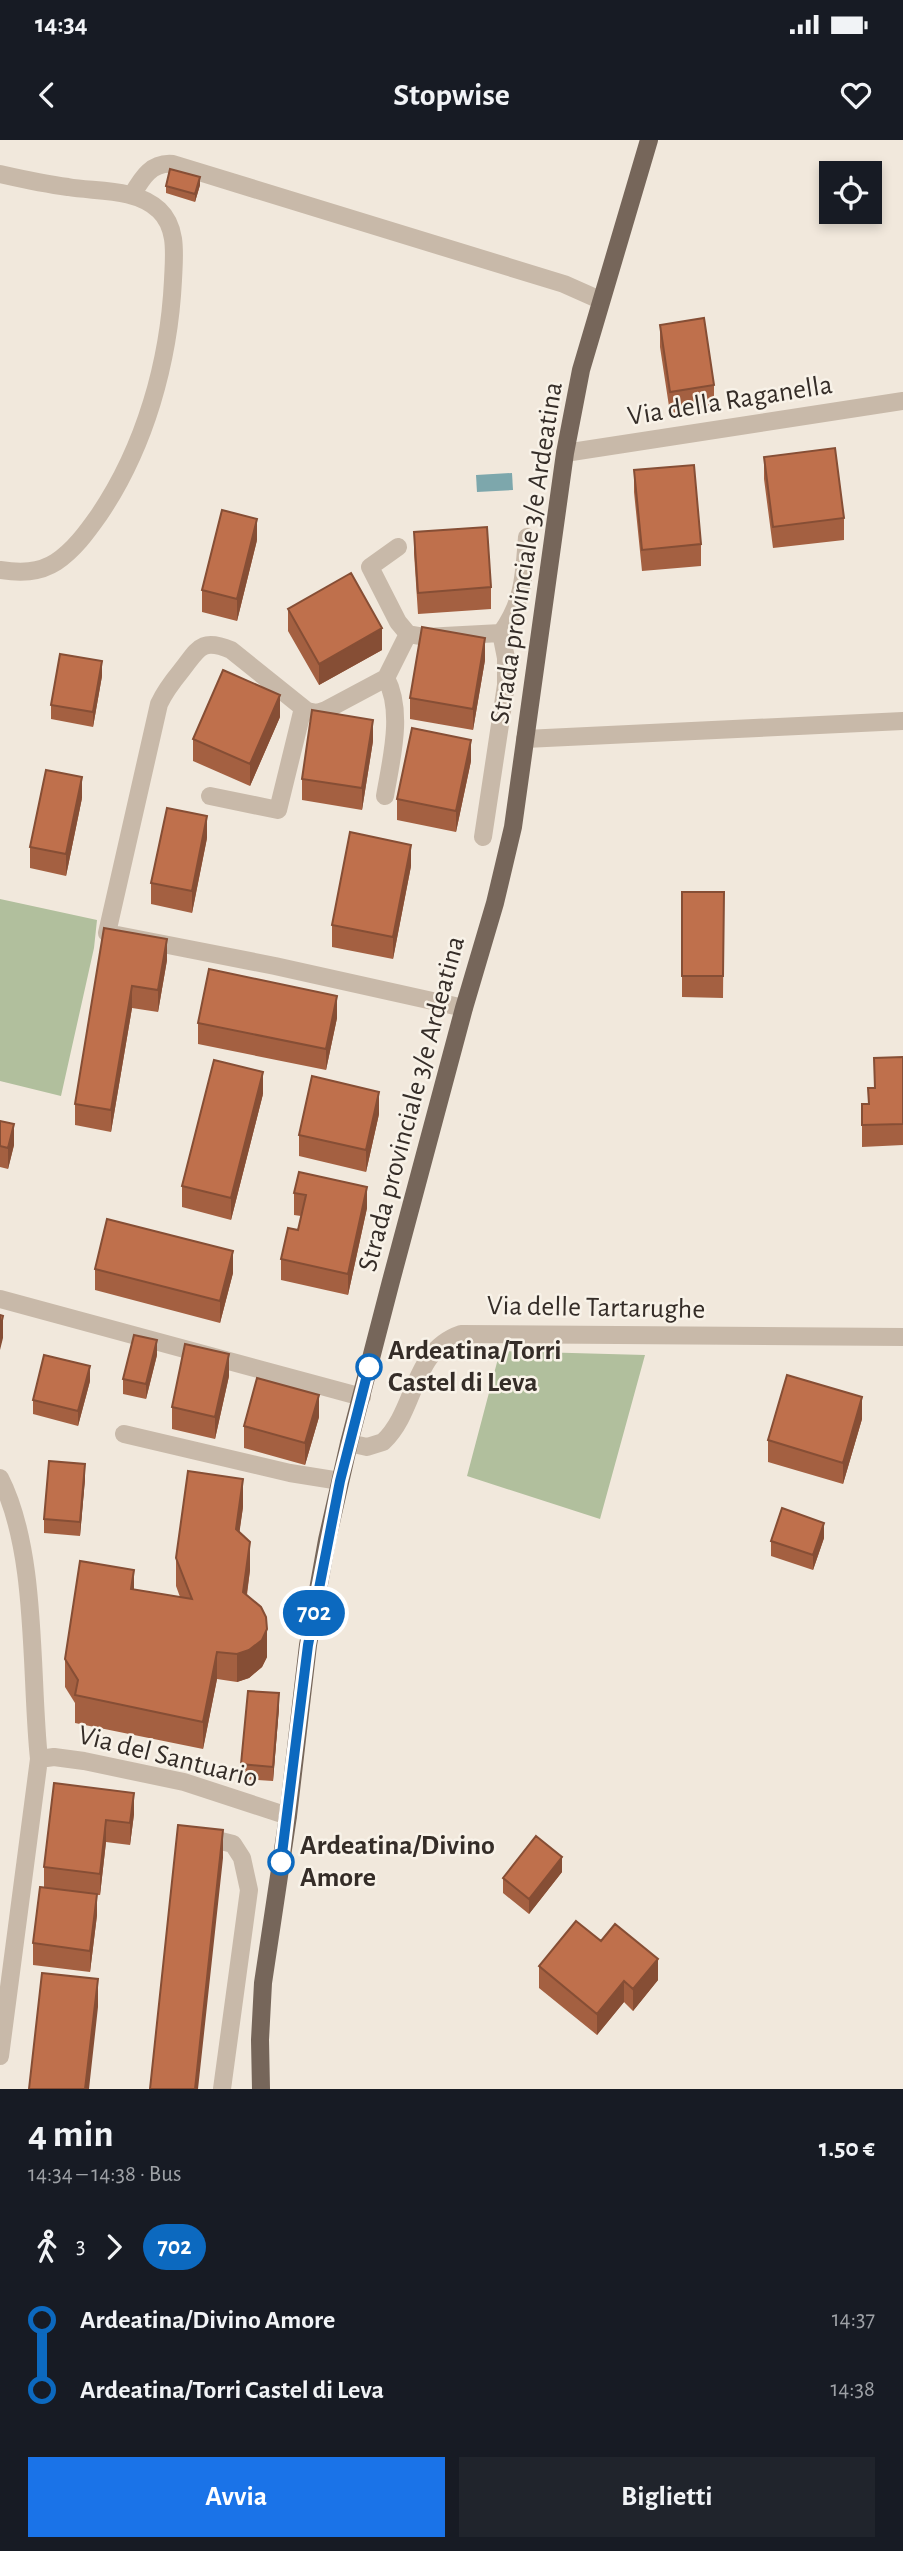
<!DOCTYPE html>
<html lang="it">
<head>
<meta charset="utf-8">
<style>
  :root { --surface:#171b24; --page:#20242c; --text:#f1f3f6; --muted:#9ea1a6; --accent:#1a73e8 }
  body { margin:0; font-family:"Alegreya Sans",sans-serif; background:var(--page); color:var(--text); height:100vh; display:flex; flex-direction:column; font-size:26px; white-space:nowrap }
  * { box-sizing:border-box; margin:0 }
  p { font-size:23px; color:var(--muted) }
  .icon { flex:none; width:38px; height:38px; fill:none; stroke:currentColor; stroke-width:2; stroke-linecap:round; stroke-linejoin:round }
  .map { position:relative; height:1949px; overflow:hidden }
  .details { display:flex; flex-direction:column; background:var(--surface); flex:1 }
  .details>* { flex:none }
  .badge { padding:0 14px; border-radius:23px; font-size:24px; line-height:46px }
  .controls { position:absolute; left:819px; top:21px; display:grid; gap:14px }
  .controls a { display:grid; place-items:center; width:63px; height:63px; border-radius:0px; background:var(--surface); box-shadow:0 4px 10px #0003; font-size:35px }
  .map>.badge { position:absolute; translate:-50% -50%; box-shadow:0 0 0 4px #fff }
  .legs { display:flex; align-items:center; gap:10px; height:77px; padding:0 28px; font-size:23px }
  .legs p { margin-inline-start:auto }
  .headline { display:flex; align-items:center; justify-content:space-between; height:119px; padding:0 28px }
  h1 { font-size:38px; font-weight:700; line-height:52px }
  .action { display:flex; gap:14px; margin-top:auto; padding:14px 28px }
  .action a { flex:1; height:80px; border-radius:0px; background:var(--accent); color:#fff; font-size:28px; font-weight:700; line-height:80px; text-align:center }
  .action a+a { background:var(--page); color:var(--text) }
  ul { padding:0 28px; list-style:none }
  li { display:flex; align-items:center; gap:24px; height:70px; font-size:26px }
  li i { display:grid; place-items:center; width:10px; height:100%; margin:0 9px; background:currentColor }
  li i::after { content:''; width:18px; height:18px; margin:-9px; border:5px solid; border-radius:50%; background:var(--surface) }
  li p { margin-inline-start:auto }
  li:first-child i { background:linear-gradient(#0000 50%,currentColor 0) }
  li:last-child i { background:linear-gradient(currentColor 50%,#0000 0) }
  .status { display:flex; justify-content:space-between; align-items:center; height:49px; padding:0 35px; background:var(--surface); direction:ltr }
  .status svg { height:19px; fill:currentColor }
  header { display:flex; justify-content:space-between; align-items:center; height:91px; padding:0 28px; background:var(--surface); font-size:32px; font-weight:700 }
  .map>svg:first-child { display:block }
  .green { fill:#b1bf9d }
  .water { fill:#7da7ac }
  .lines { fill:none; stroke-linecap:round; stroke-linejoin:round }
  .minor { stroke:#c8b9a9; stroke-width:18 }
  .major { stroke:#76665a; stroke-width:18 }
  .wall { fill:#a46041 }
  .shaded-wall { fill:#864e35 }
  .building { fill:#bf704c; stroke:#864e35; stroke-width:2 }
  .line-1-casing { stroke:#fff; stroke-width:16 }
  .line-1 { stroke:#0c69bf; stroke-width:10 }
  .stop-1-dot { fill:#fff; stroke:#0c69bf; stroke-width:3.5 }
  .labels { text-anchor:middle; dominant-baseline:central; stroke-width:5; stroke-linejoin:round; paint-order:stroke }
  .street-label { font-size:28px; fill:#352d28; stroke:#f8f2e8 }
  .stop-label { font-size:28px; font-weight:bold; fill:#352d28; stroke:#f8f2e8; text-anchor:start }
</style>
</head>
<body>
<div class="status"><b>14:34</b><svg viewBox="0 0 49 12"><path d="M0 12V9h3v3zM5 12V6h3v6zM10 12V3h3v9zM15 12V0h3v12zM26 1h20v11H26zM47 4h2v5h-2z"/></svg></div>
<header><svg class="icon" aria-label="back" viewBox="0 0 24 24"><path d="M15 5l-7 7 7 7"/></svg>Stopwise<svg class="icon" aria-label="heart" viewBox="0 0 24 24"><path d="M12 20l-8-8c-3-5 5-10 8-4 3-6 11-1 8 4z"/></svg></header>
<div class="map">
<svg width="903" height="1949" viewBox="0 0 903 1949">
  <rect width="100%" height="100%" fill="#f1e8dc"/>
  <path class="green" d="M0,759L97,780L94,808L61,956L0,941Z
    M500,1211L645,1215L600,1379L467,1336Z"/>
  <path class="water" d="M512,333L513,350L477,352L476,335Z"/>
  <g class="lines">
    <path class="minor" d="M0,34C22,39 45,44 68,47C97,52 135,48 159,70C178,88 174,116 173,140C169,222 145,307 99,375C87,392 74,410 56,422C39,433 20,433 0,430
      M132,55C142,38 151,22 173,24L564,144L600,160
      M565,313L903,261
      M398,407L370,427L398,482L408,494
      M501,493C524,461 524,435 527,397
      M525,599L903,581
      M210,656L278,670L303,568
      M385,656C391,620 404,572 386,538
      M464,868L275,826L107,793L159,564C165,551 172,542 181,531C198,510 200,497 231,510L307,571L317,573L326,570L386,538L408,494L425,497L501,493L506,518V545L483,697
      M0,1159L362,1257
      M124,1294L290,1333L340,1341
      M349,1303L367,1307L383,1302C417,1270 411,1211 461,1194L903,1197
      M0,1338C38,1412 30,1535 39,1619
      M201,1696L233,1704L242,1718L249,1750L222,1949
      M0,1916L39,1619L54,1617L84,1621L184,1642L288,1676"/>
    <path class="major" d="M261,1949L260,1900L263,1843L288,1676L308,1505L327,1400L349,1303L391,1141L464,868L495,763L513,687L565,313L581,230L649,0"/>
  </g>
  <path class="wall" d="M200,45L195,62L166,53V46Z
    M660,185L714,245V267L670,273L660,207Z
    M764,317L844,378V400L773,408L764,339Z
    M634,330L701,404V426L642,431L634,352Z
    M414,392L491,447V469L418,474L414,413Z
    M257,400L237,481L202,472V450Z
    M288,469L382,510L319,545L288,491Z
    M485,520L473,590L410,579V558Z
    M102,536L93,587L51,579V565Z
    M280,577L250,646L193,621V599Z
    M373,601L362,670L302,660V639Z
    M471,621L456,692L397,680V659Z
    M82,658L66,736L30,728V707Z
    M207,698L192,773L151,764V743Z
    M411,726L393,819L332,807V785Z
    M682,752H724L723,858L682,857Z
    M104,788L167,820L158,872L132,868L111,992L75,985V964Z
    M337,878L326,930L198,904V883Z
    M903,917V1005L862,1007V964H868L874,948V918Z
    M263,954L231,1080L182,1067V1046Z
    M379,974L366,1032L299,1016V995Z
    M0,981L14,1005L8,1029L0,1027Z
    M294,1053L367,1068L348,1155L281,1140V1119L298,1090L301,1076L294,1075Z
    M95,1129L233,1133L220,1183L95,1150Z
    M157,1215L146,1259L123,1254V1239Z
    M229,1236L215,1299L172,1289V1267Z
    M90,1241L78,1286L33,1274V1260Z
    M319,1277L305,1325L244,1308V1286Z
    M862,1279L843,1344L768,1322V1300Z
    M85,1339L80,1396L44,1393V1379Z
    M243,1367L239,1393L250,1430L247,1455L267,1517L262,1527L249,1538L237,1542L217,1539L203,1609L75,1583V1563L65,1547V1519L134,1450L180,1457L176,1446V1418Z
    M824,1398L813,1430L771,1416V1401Z
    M279,1568L273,1641L241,1639V1624Z
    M54,1643L134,1674L130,1705L106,1702L100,1755H97V1775L90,1832L33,1825V1803L44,1747V1727Z
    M562,1732L529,1774L503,1753V1738Z
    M601,1801L658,1840L633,1871L624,1862L597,1895L539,1848V1826Z"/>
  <path class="shaded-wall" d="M200,37V45L195,62V54Z
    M257,379V400L237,481V459Z
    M382,488V510L319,545V524Z
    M485,498V520L473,590V569Z
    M102,521V536L93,587V572Z
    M280,555V577L250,646V624Z
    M373,580V601L362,670V648Z
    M471,600V621L456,692V671Z
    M82,637V658L66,736V714Z
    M207,676V698L192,773V751Z
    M411,705V726L393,819V797Z
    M167,799V820L158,872V850Z
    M132,846V868L111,992V970Z
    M337,856V878L326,930V909Z
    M263,932V954L231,1080V1058Z
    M379,952V974L366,1032V1010Z
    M14,984V1005L8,1029V1008Z
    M367,1047V1068L348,1155V1134Z
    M233,1111V1133L220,1183V1161Z
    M3,1176V1198L0,1210V1189Z
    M157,1200V1215L146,1259V1244Z
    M229,1214V1236L215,1299V1277Z
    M90,1226V1241L78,1286V1271Z
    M319,1255V1277L305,1325V1303Z
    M862,1257V1279L843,1344V1323Z
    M85,1324V1339L80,1396V1382Z
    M243,1339V1367L236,1417V1389Z
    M824,1383V1398L813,1430V1415Z
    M250,1402V1430L243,1480V1452Z
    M134,1430V1458L131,1449Z
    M267,1489V1517L262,1527L249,1538L237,1542V1514Z
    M217,1512V1539L203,1609V1582Z
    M279,1553V1568L273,1641V1627Z
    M134,1653V1674L130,1705V1683Z
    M106,1680V1702L100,1755V1734Z
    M223,1690V1718L198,1949H195Z
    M562,1717V1732L529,1774V1759Z
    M97,1754V1775L90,1832V1811Z
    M658,1819V1840L633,1871V1849Z
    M98,1839V1867L89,1949H85Z
    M624,1841V1862L597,1895V1874Z"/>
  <path class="building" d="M170,29L200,37L195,54L166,46Z
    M704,178L714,245L670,252L660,185Z
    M835,308L844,378L773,387L764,317Z
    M694,325L701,404L642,410L634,330Z
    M222,370L257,379L237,459L202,450Z
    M487,387L491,447L418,453L414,392Z
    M351,433L382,488L319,524L288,469Z
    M422,487L485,498L473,569L410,558Z
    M60,514L102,521L93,572L51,565Z
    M223,530L280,555L250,624L193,599Z
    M312,570L373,580L362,648L302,639Z
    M412,588L471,600L456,671L397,659Z
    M46,630L82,637L66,714L30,707Z
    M167,668L207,676L192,751L151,743Z
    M350,692L411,705L393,797L332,785Z
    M682,752H724L723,836H682Z
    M104,788L167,799L158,850L132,846L111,970L75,964Z
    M209,829L337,856L326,909L198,883Z
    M903,917V984L862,985V964H869L868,948H875L874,918Z
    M214,920L263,932L231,1058L182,1046Z
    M312,936L379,952L366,1010L299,995Z
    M0,981L14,984L8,1008L0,1006Z
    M299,1032L367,1047L348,1134L281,1119L288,1088L298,1090L306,1055L294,1053Z
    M107,1079L233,1111L220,1161L95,1129Z
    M0,1175L3,1176L0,1189Z
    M134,1195L157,1200L146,1244L123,1239Z
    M185,1204L229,1214L215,1277L172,1267Z
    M44,1215L90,1226L78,1271L33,1260Z
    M787,1235L862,1257L843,1323L768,1300Z
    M257,1238L319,1255L305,1303L244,1286Z
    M49,1321L85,1324L80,1382L44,1379Z
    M188,1331L243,1339L236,1389L250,1402L243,1452L261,1467L266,1477L267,1489L262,1500L249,1510L237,1514L217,1512L203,1582L75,1555L78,1540L65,1519L80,1421L134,1430L131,1449L192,1459L176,1418Z
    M782,1368L824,1383L813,1415L771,1401Z
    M248,1551L279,1553L273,1627L241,1624Z
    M54,1643L134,1653L130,1683L106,1680L100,1734L44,1727Z
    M178,1685L223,1690L195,1949H150Z
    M536,1696L562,1717L529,1759L503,1738Z
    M40,1747L97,1754L90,1811L33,1803Z
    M576,1781L601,1801L615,1784L658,1819L633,1849L624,1841L597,1874L539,1826Z
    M42,1833L98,1839L85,1949H29Z"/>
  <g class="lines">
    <defs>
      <path id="line-1" d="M281,1722L308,1505L340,1341L369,1227"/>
    </defs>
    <use href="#line-1" class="line-1-casing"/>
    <use href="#line-1" class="line-1"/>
  </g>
  <g class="stop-1-dot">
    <circle cx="369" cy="1227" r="12"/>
    <circle cx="281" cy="1722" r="12"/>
  </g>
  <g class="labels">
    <g class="street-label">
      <text transform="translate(730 261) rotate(-9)">Via della Raganella</text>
      <text transform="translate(527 413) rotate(-81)">Strada provinciale 3/e Ardeatina</text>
      <text transform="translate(412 964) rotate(-75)">Strada provinciale 3/e Ardeatina</text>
      <text transform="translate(596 1168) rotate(1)">Via delle Tartarughe</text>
      <text transform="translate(168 1617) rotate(14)">Via del Santuario</text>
    </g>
    <g class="stop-label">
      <text x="388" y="1211">Ardeatina/Torri<tspan x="388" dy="32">Castel di Leva</tspan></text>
      <text x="300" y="1706">Ardeatina/Divino<tspan x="300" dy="32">Amore</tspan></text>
    </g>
  </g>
</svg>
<div class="controls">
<a><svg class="icon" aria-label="locate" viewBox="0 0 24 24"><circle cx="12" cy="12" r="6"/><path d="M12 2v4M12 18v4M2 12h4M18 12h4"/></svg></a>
</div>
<b class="badge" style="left:314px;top:1473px;background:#0c69bf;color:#fff">702</b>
</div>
<section class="details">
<div class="headline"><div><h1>4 min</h1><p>14:34 – 14:38 · Bus</p></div><b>1.50 €</b></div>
<div class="legs"><svg class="icon" aria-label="walk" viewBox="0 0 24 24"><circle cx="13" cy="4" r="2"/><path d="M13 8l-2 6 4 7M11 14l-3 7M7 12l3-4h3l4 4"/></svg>3<svg class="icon" aria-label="forward" viewBox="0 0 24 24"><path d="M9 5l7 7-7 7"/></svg><b class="badge" style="background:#0c69bf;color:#fff">702</b></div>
<ul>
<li><i style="color:#0c69bf"></i><b>Ardeatina/Divino Amore</b><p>14:37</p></li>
<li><i style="color:#0c69bf"></i><b>Ardeatina/Torri Castel di Leva</b><p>14:38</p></li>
</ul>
<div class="action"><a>Avvia</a><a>Biglietti</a></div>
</section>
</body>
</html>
